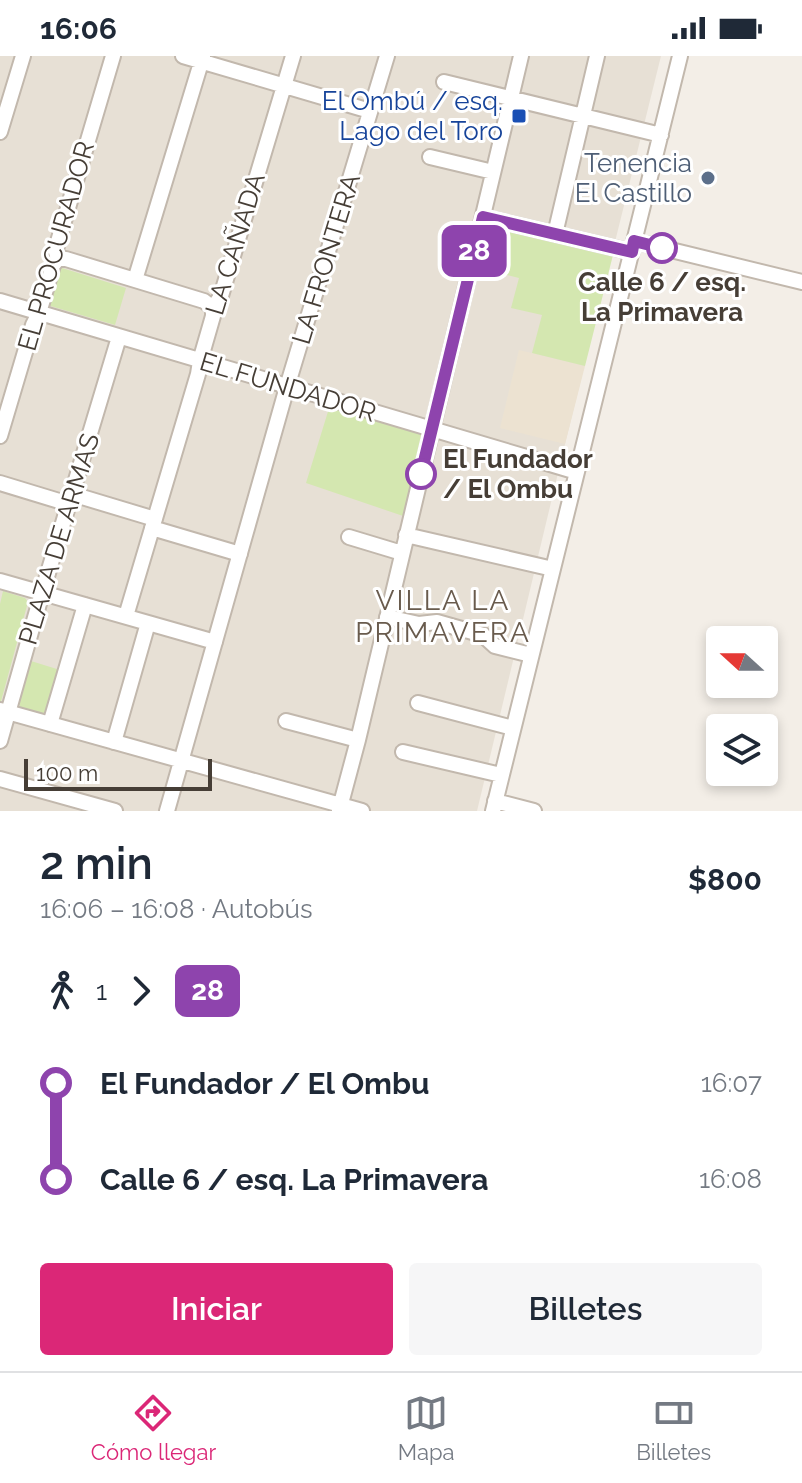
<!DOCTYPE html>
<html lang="es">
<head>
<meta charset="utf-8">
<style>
  :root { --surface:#fff; --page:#f6f6f7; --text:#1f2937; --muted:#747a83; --line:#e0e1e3; --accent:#db2777 }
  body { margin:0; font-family:Raleway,sans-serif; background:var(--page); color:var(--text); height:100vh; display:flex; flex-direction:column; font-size:30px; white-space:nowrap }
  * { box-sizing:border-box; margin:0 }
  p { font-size:26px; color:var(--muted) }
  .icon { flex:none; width:44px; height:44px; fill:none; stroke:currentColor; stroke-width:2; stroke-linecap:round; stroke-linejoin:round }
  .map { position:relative; height:755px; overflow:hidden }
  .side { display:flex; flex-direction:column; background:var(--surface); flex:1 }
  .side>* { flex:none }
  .badge { padding:0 16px; border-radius:12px; font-size:28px; line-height:52px }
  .needle { width:52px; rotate:291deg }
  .controls { position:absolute; left:706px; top:570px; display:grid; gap:16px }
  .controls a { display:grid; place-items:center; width:72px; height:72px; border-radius:8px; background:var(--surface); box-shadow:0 4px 12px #0003; font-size:40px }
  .scale { position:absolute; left:24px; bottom:20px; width:188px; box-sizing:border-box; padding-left:8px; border:4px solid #463e36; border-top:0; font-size:22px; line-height:28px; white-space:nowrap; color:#463e36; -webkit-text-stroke:6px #fff; paint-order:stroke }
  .map>.badge { position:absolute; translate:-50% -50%; box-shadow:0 0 0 4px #fff }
  .legs { display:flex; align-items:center; gap:12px; height:88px; padding:0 40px; font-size:26px }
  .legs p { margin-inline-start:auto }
  .headline { display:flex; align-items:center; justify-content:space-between; height:136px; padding:0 40px }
  h1 { font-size:44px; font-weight:600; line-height:60px }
  .action { display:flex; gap:16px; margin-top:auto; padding:16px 40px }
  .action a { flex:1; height:92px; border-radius:8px; background:var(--accent); color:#fff; font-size:32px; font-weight:600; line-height:92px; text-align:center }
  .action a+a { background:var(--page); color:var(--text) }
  ul { padding:0 40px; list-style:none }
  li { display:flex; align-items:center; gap:28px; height:96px; font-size:30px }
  li i { display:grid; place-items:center; width:12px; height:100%; margin:0 10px; background:currentColor }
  li i::after { content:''; width:20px; height:20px; margin:-10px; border:6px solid; border-radius:50%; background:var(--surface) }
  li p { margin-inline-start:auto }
  li:first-child i { background:linear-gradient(#0000 50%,currentColor 0) }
  li:last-child i { background:linear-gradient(currentColor 50%,#0000 0) }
  .status { display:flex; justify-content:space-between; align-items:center; height:56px; padding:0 40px; background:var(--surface); direction:ltr }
  .status svg { height:22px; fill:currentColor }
  .dock { display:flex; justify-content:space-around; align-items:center; height:112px; border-top:2px solid var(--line); background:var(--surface); font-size:22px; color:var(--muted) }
  .dock a { display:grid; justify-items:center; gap:4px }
  .dock .current { color:var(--accent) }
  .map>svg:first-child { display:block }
  .residential { fill:#e7e0d5 }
  .education { fill:#ece2d1 }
  .green { fill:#d4e7b0 }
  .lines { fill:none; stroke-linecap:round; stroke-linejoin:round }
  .minor-casing { stroke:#c2b8ad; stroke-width:18 }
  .minor { stroke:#fff; stroke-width:14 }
  .line-1-casing { stroke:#fff; stroke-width:18 }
  .line-1 { stroke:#8e44ad; stroke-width:12 }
  .transit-dot { fill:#1a4fb4; stroke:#fff; stroke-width:3 }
  .service-dot { fill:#5c6f8a; stroke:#fff; stroke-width:3 }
  .stop-1-dot { fill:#fff; stroke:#8e44ad; stroke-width:4 }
  .labels { text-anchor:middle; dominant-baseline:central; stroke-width:6; stroke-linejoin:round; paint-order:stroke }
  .transit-label { font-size:26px; fill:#164399; stroke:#fff; text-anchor:end }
  .service-label { font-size:26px; fill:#4e5e75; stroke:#fff; text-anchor:end }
  .street-label { font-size:26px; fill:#463e36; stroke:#fff }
  .stop-label { font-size:26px; font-weight:bold; fill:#463e36; stroke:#fff }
  .neighbourhood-label { font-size:28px; letter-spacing:2px; fill:#695b4d; stroke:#fff }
</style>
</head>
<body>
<div class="status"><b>16:06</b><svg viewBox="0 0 49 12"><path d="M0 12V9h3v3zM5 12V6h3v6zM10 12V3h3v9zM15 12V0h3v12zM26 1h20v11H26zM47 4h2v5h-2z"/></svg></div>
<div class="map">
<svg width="802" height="755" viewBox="0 0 802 755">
  <rect width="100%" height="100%" fill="#f3eee7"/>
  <path class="residential" d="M0,0H661L565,388L477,755H0Z"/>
  <path class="education" d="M519,294L585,310L565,388L500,372Z"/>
  <path class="green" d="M497,170L613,199L585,310L532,297L542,259L511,252L519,222L486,214Z
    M59,211L126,232L115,269L47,249Z
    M330,349L425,378L406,461L306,427Z
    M3,535L25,542L28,546L0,649V548Z
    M31,605L60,614L46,662L22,655L19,648Z"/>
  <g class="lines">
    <defs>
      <path id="minor" d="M183,0L370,55
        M444,26L661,79
        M0,76L23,0
        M430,101L493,116
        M483,161L632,196
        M555,178L597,0
        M634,185L802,226
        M58,203H66L204,245L213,252
        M135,224L203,0
        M0,245L577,416
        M0,380L33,269L39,257L53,209L58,203L56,196L57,189L113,0
        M0,427L69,448
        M72,438L155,463
        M152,472L240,498
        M406,479L553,513
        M349,481L402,497
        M0,525L215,586
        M126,560L198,318L200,305L213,260V252L221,240L293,0
        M387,561L419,568L437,566L483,579L495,590L531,599
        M418,647L513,672
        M0,654L362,755
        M286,665L358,684
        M50,668L85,549
        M0,685L42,537L119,281
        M114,686L148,567
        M403,696L501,719
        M0,723L115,755
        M495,745L534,755
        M167,755L287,331L387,0
        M339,755L358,684L521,0
        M493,755L680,0"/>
    </defs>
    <use href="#minor" class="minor-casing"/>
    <use href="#minor" class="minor"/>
  </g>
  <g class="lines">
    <defs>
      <path id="line-1" d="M421,418L483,161L632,196L634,185L662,192"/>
    </defs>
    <use href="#line-1" class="line-1-casing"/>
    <use href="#line-1" class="line-1"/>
  </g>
  <rect class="transit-dot" x="511" y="52" width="16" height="16" rx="4"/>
  <circle class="service-dot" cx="708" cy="122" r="8"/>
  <g class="stop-1-dot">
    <circle cx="662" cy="192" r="14"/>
    <circle cx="421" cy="418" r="14"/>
  </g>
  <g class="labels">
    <g class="transit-label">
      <text x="503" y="45">El Ombú / esq.<tspan x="503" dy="30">Lago del Toro</tspan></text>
    </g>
    <g class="service-label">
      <text x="692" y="107">Tenencia<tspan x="692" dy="30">El Castillo</tspan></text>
    </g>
    <g class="street-label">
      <text transform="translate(235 188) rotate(-73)">LA CAÑADA</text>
      <text transform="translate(56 190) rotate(-74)">EL PROCURADOR</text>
      <text transform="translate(326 203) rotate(-73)">LA FRONTERA</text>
      <text transform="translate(288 331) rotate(17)">EL FUNDADOR</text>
      <text transform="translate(59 483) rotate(-73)">PLAZA DE ARMAS</text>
    </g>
    <g class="stop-label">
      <text x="662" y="226">Calle 6 / esq.<tspan x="662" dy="30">La Primavera</tspan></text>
      <text x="443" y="403" text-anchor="start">El Fundador<tspan x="443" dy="30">/ El Ombu</tspan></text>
    </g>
    <g class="neighbourhood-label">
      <text x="443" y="544">VILLA LA<tspan x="443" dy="32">PRIMAVERA</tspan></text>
    </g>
  </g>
</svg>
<div class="controls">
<a><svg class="needle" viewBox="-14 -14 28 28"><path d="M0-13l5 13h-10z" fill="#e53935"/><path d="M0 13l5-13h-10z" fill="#747a83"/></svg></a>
<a><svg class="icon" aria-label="layers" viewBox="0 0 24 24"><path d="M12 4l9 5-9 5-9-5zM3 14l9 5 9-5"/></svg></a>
</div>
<div class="scale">100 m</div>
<b class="badge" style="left:474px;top:195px;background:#8e44ad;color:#fff">28</b>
</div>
<section class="side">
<div class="headline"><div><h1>2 min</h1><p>16:06 – 16:08 · Autobús</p></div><b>$800</b></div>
<div class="legs"><svg class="icon" aria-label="walk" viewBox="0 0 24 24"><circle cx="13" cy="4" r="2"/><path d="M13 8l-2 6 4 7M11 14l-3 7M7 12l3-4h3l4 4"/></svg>1<svg class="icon" aria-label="forward" viewBox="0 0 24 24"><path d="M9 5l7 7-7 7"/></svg><b class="badge" style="background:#8e44ad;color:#fff">28</b></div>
<ul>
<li><i style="color:#8e44ad"></i><b>El Fundador / El Ombu</b><p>16:07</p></li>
<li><i style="color:#8e44ad"></i><b>Calle 6 / esq. La Primavera</b><p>16:08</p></li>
</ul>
<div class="action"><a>Iniciar</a><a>Billetes</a></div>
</section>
<nav class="dock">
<a class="current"><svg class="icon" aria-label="directions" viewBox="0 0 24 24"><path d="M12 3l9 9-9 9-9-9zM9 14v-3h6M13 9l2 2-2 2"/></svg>Cómo llegar</a>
<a><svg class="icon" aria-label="map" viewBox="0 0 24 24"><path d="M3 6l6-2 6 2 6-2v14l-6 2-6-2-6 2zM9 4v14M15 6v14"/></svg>Mapa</a>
<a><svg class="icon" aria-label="tickets" viewBox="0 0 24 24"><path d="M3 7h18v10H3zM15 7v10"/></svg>Billetes</a>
</nav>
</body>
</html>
